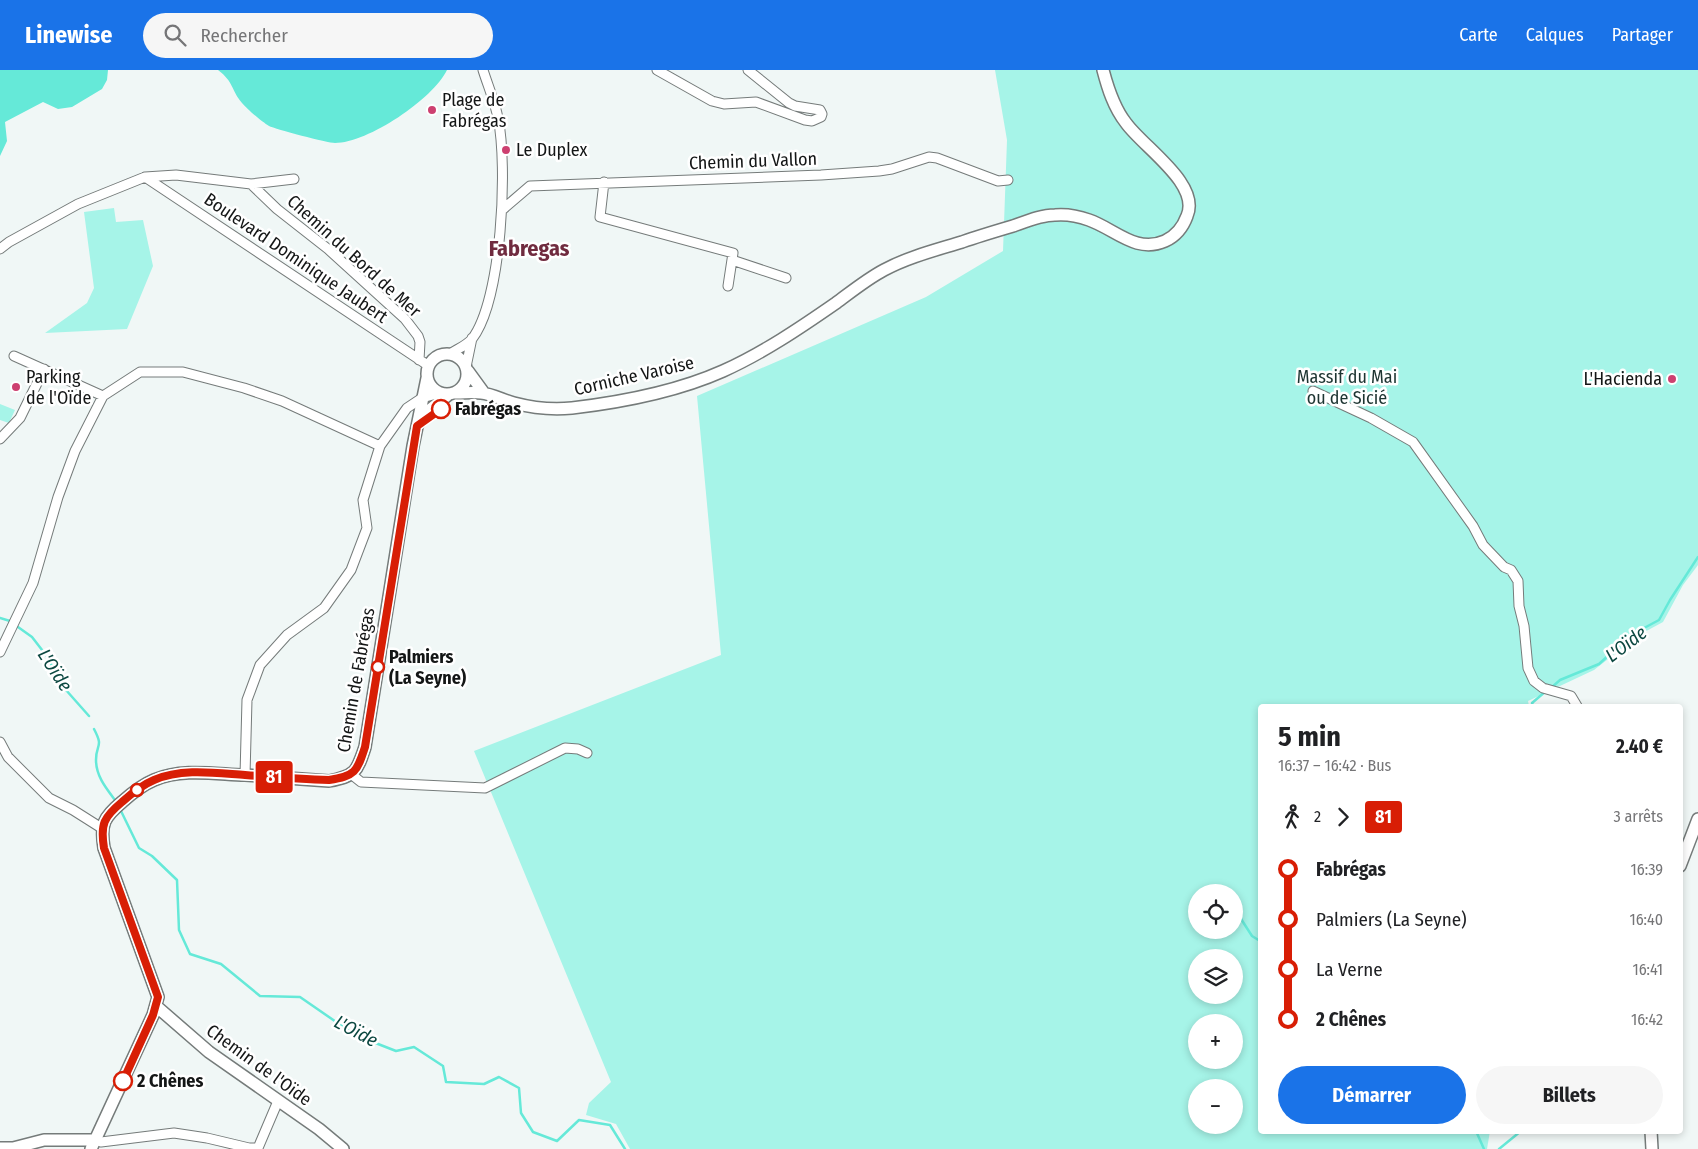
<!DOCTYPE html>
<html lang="fr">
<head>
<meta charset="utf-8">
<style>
  :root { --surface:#fff; --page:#f6f6f6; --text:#202124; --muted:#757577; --accent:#1a73e8 }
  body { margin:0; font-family:"Fira Sans Condensed",sans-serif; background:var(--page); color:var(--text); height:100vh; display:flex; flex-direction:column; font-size:19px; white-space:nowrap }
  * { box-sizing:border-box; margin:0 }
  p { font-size:16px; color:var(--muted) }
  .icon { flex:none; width:28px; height:28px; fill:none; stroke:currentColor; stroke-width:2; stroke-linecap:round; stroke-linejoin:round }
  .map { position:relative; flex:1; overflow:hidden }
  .sheet { position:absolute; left:1258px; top:634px; width:425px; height:430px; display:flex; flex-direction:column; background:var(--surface); border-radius:5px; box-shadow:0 2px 8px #0003 }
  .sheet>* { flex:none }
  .badge { padding:0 10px; border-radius:4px; font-size:18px; line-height:32px }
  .controls { position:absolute; left:1188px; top:814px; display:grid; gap:10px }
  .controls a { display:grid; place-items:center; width:55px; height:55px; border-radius:50%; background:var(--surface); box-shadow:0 2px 8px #0003; font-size:25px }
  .map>.badge { position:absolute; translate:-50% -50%; box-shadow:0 0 0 2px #fff }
  .legs { display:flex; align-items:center; gap:8px; height:55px; padding:0 20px; font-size:16px }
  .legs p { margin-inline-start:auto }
  .summary { display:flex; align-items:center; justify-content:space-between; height:85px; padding:0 20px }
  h1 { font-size:28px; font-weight:700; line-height:38px }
  .cta { display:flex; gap:10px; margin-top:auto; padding:10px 20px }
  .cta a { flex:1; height:58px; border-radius:30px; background:var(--accent); color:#fff; font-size:20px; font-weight:700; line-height:58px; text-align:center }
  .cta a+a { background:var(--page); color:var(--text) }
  ul { padding:0 20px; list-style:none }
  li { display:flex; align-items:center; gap:18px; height:50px; font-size:19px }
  li i { display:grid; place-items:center; width:8px; height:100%; margin:0 6px; background:currentColor }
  li i::after { content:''; width:12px; height:12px; margin:-6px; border:4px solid; border-radius:50%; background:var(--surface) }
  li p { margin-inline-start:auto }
  li:first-child i { background:linear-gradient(#0000 50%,currentColor 0) }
  li:last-child i { background:linear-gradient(currentColor 50%,#0000 0) }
  header { display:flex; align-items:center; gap:30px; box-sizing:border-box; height:70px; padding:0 25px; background:var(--accent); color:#fff }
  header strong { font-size:24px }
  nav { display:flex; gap:28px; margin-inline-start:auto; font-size:18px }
  .search { width:350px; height:45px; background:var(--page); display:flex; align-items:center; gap:12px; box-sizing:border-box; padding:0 18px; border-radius:28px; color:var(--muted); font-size:19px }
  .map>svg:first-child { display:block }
  .green { fill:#a6f4e8; fill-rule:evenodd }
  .water { fill:#65e9d8 }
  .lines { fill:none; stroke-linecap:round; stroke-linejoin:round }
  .stream { stroke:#65e9d8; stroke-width:2.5 }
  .minor-casing { stroke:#757b7a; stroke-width:11 }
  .tertiary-casing { stroke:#757b7a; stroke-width:14 }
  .minor { stroke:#fff; stroke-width:9 }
  .tertiary { stroke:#fff; stroke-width:11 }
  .line-1-casing { stroke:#fff; stroke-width:11 }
  .line-1 { stroke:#d81e05; stroke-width:8 }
  .poi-dot { fill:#cd4070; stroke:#fff; stroke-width:2 }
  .stop-1-dot { fill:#fff; stroke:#d81e05; stroke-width:2.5 }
  .labels { text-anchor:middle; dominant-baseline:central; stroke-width:5; stroke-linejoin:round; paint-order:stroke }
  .poi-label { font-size:18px; fill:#141616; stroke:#fff; text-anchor:start }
  .street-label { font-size:18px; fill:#141616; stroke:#fff }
  .park-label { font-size:18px; fill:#1d3431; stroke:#fff }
  .stop-label { font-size:18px; font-weight:bold; fill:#141616; stroke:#fff; text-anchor:start }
  .water-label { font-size:19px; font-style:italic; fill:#0c4841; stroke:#fff }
  .district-label { font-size:22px; font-weight:bold; fill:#702b3f; stroke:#fff }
</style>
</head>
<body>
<header>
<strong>Linewise</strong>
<div class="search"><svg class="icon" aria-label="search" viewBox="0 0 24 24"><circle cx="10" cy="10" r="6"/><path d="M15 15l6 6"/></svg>Rechercher</div>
<nav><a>Carte</a><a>Calques</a><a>Partager</a></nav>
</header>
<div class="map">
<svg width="1698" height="1079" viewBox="0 0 1698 1079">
  <rect width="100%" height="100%" fill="#f0f7f6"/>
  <path class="green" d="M995,0H1698V495L1683,515L1663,552L1639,565L1594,600L1528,631L1529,636H1260V1061H1490L1487,1079H630L616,1054L586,1045L589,1033L611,1012L474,681L721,585L697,326L926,227L1003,181L1007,70ZM1196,822H1234V860H1196ZM1196,888H1234V925H1196ZM1196,952H1234V990H1196ZM1196,1018H1234V1055H1196Z
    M114,138L116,152L143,150L153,196L127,259L45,263L87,233L94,218L84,142Z
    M0,334L15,340L9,353L0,350Z"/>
  <path class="water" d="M0,0H108L107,10L102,19L72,37L58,39L43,32L5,52L7,71L0,86Z
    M218,0H447C433,29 368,73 335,73C328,73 275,59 269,56C262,52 247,39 242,33C231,20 234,12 218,0Z"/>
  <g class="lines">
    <path class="stream" d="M0,548L10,551
      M18,557L32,567L49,589L58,611L89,646
      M1551,618L1560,610L1599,594L1631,565L1659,550L1670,530L1698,487
      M1533,636L1532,633L1546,621
      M94,659C104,678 96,673 96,690C96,706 106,718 115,730
      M121,741L139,778L152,786L177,810L179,860L190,884L221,894L260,926L300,927L355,965L396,981L414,977L443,996L446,1012L484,1014L499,1007L519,1018L521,1043L533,1062L557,1071L579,1050L610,1055L625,1079
      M1234,838L1252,866L1260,871
      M1476,1061L1484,1079
      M1499,1079L1521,1061"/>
    <defs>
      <path id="minor" d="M657,0L712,31L724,34L756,32L805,50L812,51L821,47L822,44L820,40L795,36L789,33L748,0
        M145,107L429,296
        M604,112L600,147L733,183L728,216
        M251,114L294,109
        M502,140L530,116L821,105L879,101L892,99L929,87L937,88L998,111L1008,110
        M0,179L9,172L78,134L145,107L176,105L251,114L277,139L328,179L405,249L418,266L420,272L419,290
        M732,190L786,208
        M450,284C457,279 466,276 472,269C502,230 508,96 498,48C495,32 488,16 483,0
        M14,286L103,326
        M466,297L472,268
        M1313,321L1371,348L1413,372L1473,456L1483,475L1504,497L1511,500L1518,511L1519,536L1524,556L1528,598L1534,611L1543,618L1571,626L1577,636
        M0,369L20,348L44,299
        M0,582L33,513L58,427L75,381L103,326L140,302H183L244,318L282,331L380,376
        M0,672L8,687L49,728L73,740L103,759
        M351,704L361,712L485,718L565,678L578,679L587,683
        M245,705L247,630L260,595L287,565L324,538L351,500L367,458L363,430L380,376L407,338L422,328L440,323
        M95,1070L101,1072L174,1063L207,1068L249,1078H258
        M258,1078L278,1031"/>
      <path id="tertiary" d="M427 304a20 20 0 1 1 40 0a20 20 0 1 1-40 0Z
        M468,301L484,323
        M457,323C465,323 473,322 481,323C492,324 503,330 514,333C533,338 552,340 572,338C623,332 676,322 723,301C763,283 800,258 836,233C851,222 867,209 884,200C908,187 936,180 962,172C979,166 996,161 1013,156C1027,151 1041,145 1055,145C1067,144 1078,146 1089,150C1115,159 1136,184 1165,171C1176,166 1183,157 1187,146C1201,114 1143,77 1126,53C1114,38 1108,19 1103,0
        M419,353L427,342L448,325
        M1680,796L1698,749
        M156,936L209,982L319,1059L343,1079
        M1651,1061L1652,1079
        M0,1078H13L44,1070H95
        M91,1079L153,945L158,927L104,778C100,754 104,747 122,732C132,723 142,715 154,710C182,698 215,704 245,705C273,707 301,709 329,711C355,706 357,702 365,677L413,376L427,308"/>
    </defs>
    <use href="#minor" class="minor-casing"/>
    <use href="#tertiary" class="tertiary-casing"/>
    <use href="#minor" class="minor"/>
    <use href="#tertiary" class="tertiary"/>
  </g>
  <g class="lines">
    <defs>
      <path id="line-1" d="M123,1011L153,945L158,927L104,778C100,754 104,747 122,732C132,723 142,715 154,710C182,698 215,703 245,705C273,707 301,709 329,710C355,706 357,702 365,677L417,356L441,339"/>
    </defs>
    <use href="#line-1" class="line-1-casing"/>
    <use href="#line-1" class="line-1"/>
  </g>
  <g class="poi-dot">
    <circle cx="432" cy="40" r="5"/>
    <circle cx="506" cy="80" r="5"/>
    <circle cx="1672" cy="309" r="5"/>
    <circle cx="16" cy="317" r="5"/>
  </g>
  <g class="stop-1-dot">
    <circle cx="441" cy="339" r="9"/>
    <circle cx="378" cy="597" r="6"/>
    <circle cx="137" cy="720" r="6"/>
    <circle cx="123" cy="1011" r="9"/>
  </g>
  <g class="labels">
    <g class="poi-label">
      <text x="442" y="30">Plage de<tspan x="442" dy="21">Fabrégas</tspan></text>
      <text x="516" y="80">Le Duplex</text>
      <text x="26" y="307">Parking<tspan x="26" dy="21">de l'Oïde</tspan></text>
      <text x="1662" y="309" text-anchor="end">L'Hacienda</text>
    </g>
    <g class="street-label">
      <text transform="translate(753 91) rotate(-2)">Chemin du Vallon</text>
      <text transform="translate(354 186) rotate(42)">Chemin du Bord de Mer</text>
      <text transform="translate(296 188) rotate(34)">Boulevard Dominique Jaubert</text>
      <text transform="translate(634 306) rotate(-13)">Corniche Varoise</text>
      <text transform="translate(356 610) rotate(-80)">Chemin de Fabrégas</text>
      <text transform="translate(259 995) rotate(36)">Chemin de l'Oïde</text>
    </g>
    <g class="park-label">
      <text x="1347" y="307">Massif du Mai<tspan x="1347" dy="21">ou de Sicié</tspan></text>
    </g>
    <g class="stop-label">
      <text x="455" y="339">Fabrégas</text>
      <text x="389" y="587">Palmiers<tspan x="389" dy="21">(La Seyne)</tspan></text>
      <text x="137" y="1011">2 Chênes</text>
    </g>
    <g class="water-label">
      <text transform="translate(1626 574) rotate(-37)">L'Oïde</text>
      <text transform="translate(55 600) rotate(57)">L'Oïde</text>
      <text transform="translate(356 961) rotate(28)">L'Oïde</text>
    </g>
    <g class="district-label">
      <text x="529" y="178">Fabregas</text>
    </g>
  </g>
</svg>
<div class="controls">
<a><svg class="icon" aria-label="locate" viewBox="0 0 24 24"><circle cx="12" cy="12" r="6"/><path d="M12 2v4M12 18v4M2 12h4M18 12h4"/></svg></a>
<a><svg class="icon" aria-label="layers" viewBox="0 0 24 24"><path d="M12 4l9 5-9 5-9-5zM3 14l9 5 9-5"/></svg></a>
<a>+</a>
<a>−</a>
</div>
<b class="badge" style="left:274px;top:707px;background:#d81e05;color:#fff">81</b>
<section class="sheet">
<div class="summary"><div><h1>5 min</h1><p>16:37 – 16:42 · Bus</p></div><b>2.40 €</b></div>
<div class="legs"><svg class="icon" aria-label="walk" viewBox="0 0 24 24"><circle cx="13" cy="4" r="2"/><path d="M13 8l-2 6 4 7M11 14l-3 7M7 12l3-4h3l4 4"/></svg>2<svg class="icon" aria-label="forward" viewBox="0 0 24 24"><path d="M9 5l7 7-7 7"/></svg><b class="badge" style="background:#d81e05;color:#fff">81</b><p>3 arrêts</p></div>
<ul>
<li><i style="color:#d81e05"></i><b>Fabrégas</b><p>16:39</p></li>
<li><i style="color:#d81e05"></i><span>Palmiers (La Seyne)</span><p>16:40</p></li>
<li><i style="color:#d81e05"></i><span>La Verne</span><p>16:41</p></li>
<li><i style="color:#d81e05"></i><b>2 Chênes</b><p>16:42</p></li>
</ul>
<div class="cta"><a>Démarrer</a><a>Billets</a></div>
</section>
</div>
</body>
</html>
